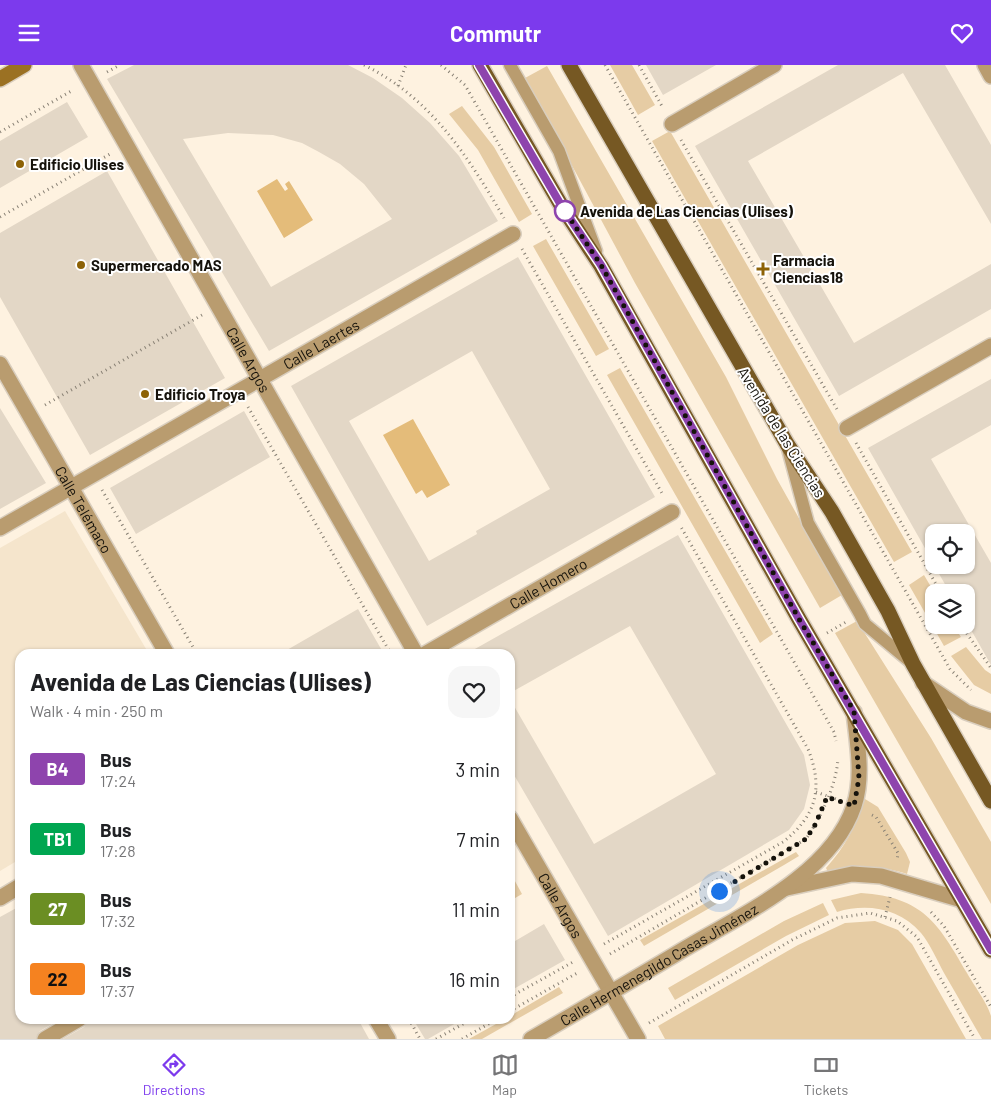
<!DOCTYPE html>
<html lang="en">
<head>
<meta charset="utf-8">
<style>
  :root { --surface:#fff; --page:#f6f6f6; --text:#202124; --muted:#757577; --line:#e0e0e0; --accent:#7c3aed }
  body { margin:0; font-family:Barlow,sans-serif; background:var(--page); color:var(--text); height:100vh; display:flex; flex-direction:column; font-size:19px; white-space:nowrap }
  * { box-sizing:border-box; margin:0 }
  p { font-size:16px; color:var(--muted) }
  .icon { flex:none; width:28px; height:28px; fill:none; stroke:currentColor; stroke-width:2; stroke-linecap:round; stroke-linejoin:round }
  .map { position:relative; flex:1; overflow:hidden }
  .drawer { position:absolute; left:15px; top:584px; width:500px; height:375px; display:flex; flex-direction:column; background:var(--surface); border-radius:15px; box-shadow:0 1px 4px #0004 }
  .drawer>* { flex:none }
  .badge { padding:0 10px; border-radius:4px; font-size:18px; line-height:32px }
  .buttons { position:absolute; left:925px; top:459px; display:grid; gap:10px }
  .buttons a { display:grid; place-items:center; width:50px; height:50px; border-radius:10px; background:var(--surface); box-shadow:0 1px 4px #0004; font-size:25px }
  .you { position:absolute; width:25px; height:25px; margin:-12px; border:4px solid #fff; border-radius:50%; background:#1a73e8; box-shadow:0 0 0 8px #1a73e833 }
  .map>.badge { position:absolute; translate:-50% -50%; box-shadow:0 0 0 2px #fff }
  .round { display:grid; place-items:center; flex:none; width:52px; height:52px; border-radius:15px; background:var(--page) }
  .headline { display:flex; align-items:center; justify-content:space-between; height:85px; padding:0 15px }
  h1 { font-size:24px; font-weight:700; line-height:38px }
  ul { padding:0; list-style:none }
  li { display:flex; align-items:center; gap:15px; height:70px; padding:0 15px }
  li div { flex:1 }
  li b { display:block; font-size:19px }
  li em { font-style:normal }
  li .badge { min-width:55px; font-weight:700; text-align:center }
  header { display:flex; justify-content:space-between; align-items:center; height:65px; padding:0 15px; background:var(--accent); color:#fff; font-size:22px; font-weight:700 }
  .tabs { display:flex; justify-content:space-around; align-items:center; height:70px; border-top:1px solid var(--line); background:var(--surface); font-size:14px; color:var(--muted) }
  .tabs a { display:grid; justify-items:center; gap:2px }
  .tabs .current { color:var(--accent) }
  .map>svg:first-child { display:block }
  .built { fill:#f5e5cc }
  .green { fill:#e6cca4 }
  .water { fill:#e4bc7a }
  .building { fill:#e3d7c6; fill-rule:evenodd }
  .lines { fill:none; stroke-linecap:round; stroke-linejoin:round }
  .lane-casing { stroke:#d9cebe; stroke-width:15 }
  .street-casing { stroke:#d9cebe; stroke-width:18 }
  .secondary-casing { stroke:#d9cebe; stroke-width:18 }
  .primary-casing { stroke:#d9cebe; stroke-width:18 }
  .path { stroke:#888074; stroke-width:3; stroke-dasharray:1 4; stroke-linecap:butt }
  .lane { stroke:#b99c6f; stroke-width:12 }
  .street { stroke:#b99c6f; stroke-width:15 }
  .secondary { stroke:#9b7123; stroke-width:15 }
  .primary { stroke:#765823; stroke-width:15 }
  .line-casing { stroke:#fff; stroke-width:11 }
  .line { stroke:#8e44ad; stroke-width:8 }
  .walk { stroke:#15120b; stroke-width:5; stroke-dasharray:0 9 }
  .poi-dot { fill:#8d6206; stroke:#fff; stroke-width:2 }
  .stop-dot { fill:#fff; stroke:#8e44ad; stroke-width:2.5 }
  .labels { text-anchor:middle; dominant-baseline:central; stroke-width:4; stroke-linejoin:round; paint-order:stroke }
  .poi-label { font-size:15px; font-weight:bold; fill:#15120b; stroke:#fff; text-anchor:start }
  .stop-label { font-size:15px; font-weight:bold; fill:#15120b; stroke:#fff; text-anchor:start }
  .street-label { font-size:15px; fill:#15120b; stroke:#fff }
</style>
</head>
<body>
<header><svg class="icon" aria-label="menu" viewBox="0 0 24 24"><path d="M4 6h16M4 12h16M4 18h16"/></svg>Commutr<svg class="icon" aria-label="heart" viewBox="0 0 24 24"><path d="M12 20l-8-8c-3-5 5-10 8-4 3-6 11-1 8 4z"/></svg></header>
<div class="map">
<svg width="991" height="974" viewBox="0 0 991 974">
  <rect width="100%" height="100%" fill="#fef2e0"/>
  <path class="built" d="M65,446L149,589H20V794L0,806V483Z"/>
  <path class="green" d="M610,0H632L655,40L638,50Z
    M547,1L726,312L777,414L842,530L820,543L635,218L525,13Z
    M462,41L494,82L532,149L519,157L478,85L449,49Z
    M670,66L912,487L894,497L652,76Z
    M546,174L609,284L596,291L533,181Z
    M620,303L773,569L760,578L607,310Z
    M924,510L934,527V560H953L961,572L944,581L909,520Z
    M857,556L931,673L991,777V839L835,568Z
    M966,582L985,605L991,609V629L974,620L951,591Z
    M865,734L878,742L906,788L910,797L907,809C880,800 856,800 828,807L826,803C845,782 856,761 865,734Z
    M796,787L799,791L784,800L644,881L640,875Z
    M510,807L522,829L510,836Z
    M861,828C923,832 938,858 967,908C973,919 988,939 991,951C991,958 991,967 991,974H982C969,952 957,930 944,908C937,895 930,879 921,868C899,843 867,838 837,847L831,835Z
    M823,838L829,850L786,871L675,935L668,923L784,856Z
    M875,856L898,865L912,879L966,974H665L658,961L798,880L845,858Z
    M559,922L563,928L482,974H469L505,954H510V951Z"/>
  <path class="water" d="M277,114L285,126L288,124L285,119L289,116L313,155L284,173L257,126Z
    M413,354L450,420L427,433L422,425L416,429L383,370Z"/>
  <path class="building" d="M134,0H348L373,13L402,33L430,58L459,91L498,156L269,286L107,14ZM228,68L273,70L302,78L319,87L340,99L364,119L392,154L271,222L183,74Z
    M646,0H716L663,30Z
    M838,0H945L991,80V159L903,8L748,96L854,278L991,199V244L839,331L695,81Z
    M67,37L88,72L0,123V76Z
    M107,106L225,313L90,390L0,232V168Z
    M518,192L655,432L427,561L291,321ZM472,286L550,424L476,466L477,469L429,496L349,356Z
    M991,314V360L931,394L991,498V600L966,556V528H950L934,500H966V468H934V499L868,383Z
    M0,343L46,418L0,444Z
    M244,346L270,392L136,469L110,423Z
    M678,470L804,690L810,720L804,744L789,765L608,871L510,703V634L594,779L716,709L630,561L510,628V589H466Z
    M358,544L384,589H280Z
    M20,841V954H61L40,966L36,974H0V852Z
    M544,859L565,895L510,926V879Z
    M88,954H358L369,974H63L84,962Z
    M413,954H463L428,974H425Z"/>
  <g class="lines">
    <defs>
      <path id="lane" d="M510,0L559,86L596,186
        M788,384L808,458L860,549L865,559L913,599"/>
      <g id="street">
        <path id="s1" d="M81,0L416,589"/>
        <path d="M985,0L991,11"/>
        <path d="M672,59L774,0"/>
        <path id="s2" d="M0,299L167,589"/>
        <path d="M847,363L991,281"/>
        <path id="s3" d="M0,463L513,169"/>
        <path id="s4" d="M425,589L672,447"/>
        <path d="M923,618L966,647L991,656"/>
        <path id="s5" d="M510,753L638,974"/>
        <path d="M787,823L852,809L881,811L962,835"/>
        <path d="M0,833L20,821"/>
        <path d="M376,954L388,974"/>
        <path d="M45,974L79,954"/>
        <path id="s6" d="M531,974C581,945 631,916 681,886C739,851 831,810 854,741C864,711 857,677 854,647"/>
      </g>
      <path id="secondary" d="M0,14L24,0"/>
      <path id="primary" d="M480,0L561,140L601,201L799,554L991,885
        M569,0L787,379L832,447L888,546L913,599L991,736"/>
    </defs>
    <use href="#lane" class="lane-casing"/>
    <use href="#street" class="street-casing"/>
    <use href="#secondary" class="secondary-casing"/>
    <use href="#primary" class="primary-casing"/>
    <path class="path" d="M364,0C431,33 467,90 504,153
      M441,0L465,20L834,667L836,676
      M605,0L950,604L971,625
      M639,0L663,43
      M107,7L120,0
      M398,21L406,0
      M0,67L73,25
      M681,75L838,346
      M0,152L110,89
      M522,184L663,430
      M45,340L202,250
      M248,342L391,589
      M856,378L941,528
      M102,425L197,589
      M961,560L991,603
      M827,568L846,557
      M816,727L836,734
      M872,750L876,752L898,788L897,796
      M931,847L944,861L991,942
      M885,852L890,832
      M604,879L783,777C816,751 824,724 808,684L681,462
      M610,889L806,774C821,752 836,721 838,694
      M510,932L573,897
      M510,946L579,907
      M409,954L420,974
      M649,958L792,875L837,853L870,848L897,856L917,872L975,974
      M436,974L472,954
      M462,974L497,954"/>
    <use href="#lane" class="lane"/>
    <use href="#street" class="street"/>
    <use href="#secondary" class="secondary"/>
    <use href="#primary" class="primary"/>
  </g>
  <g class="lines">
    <defs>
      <path id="line" d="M479,0L561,140L601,200L799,554L991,885"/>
    </defs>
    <use href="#line" class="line-casing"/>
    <use href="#line" class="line"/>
    <path class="walk" d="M565,146L561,140L601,200L799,554L854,646L859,713L854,741L827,732L815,760L806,774L719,826"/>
  </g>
  <g class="poi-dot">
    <circle cx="20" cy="99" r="5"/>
    <circle cx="81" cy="200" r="5"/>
    <path d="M760.5 196.5h5v5h5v5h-5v5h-5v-5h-5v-5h5z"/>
    <circle cx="145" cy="329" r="5"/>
  </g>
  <circle class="stop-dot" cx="565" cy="146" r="10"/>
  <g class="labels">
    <g class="poi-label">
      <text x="30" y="99">Edificio Ulises</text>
      <text x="773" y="195">Farmacia<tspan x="773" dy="17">Ciencias18</tspan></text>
      <text x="91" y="200">Supermercado MAS</text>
      <text x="155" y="329">Edificio Troya</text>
    </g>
    <g class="stop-label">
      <text x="580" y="146">Avenida de Las Ciencias (Ulises)</text>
    </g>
    <g class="street-label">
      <text stroke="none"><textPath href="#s3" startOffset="370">Calle Laertes</textPath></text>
      <text stroke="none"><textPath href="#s1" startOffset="339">Calle Argos</textPath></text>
      <text transform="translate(782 367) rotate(58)">Avenida de las Ciencias</text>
      <text stroke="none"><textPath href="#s2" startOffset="168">Calle Telémaco</textPath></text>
      <text stroke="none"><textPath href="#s4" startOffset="142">Calle Homero</textPath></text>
      <text stroke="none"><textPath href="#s5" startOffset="101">Calle Argos</textPath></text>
      <text stroke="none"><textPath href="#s6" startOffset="148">Calle Hermenegildo Casas Jiménez</textPath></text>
    </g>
  </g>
</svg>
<div class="buttons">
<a><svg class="icon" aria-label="locate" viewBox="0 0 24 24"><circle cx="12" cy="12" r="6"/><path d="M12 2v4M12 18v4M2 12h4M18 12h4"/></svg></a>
<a><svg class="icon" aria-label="layers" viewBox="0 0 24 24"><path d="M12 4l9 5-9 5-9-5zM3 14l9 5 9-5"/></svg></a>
</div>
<div class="you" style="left:719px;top:826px"></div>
<section class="drawer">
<div class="headline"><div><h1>Avenida de Las Ciencias (Ulises)</h1><p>Walk · 4 min · 250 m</p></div><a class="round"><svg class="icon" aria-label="heart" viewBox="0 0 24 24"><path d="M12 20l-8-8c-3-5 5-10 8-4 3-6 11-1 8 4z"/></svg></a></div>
<ul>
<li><span class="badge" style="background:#8e44ad;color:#fff">B4</span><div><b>Bus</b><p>17:24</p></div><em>3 min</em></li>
<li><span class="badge" style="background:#00a651;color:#fff">TB1</span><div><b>Bus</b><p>17:28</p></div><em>7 min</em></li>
<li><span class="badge" style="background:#6b8e23;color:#fff">27</span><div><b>Bus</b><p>17:32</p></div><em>11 min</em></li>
<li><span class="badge" style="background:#f58220;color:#111">22</span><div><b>Bus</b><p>17:37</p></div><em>16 min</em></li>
</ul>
</section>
</div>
<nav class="tabs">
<a class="current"><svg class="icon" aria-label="directions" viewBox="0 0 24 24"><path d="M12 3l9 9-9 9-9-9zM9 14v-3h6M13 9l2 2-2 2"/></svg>Directions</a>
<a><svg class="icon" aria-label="map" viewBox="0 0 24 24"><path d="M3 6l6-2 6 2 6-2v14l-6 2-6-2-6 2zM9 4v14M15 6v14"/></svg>Map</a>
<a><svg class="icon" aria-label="tickets" viewBox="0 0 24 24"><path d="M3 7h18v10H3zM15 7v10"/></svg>Tickets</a>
</nav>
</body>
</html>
